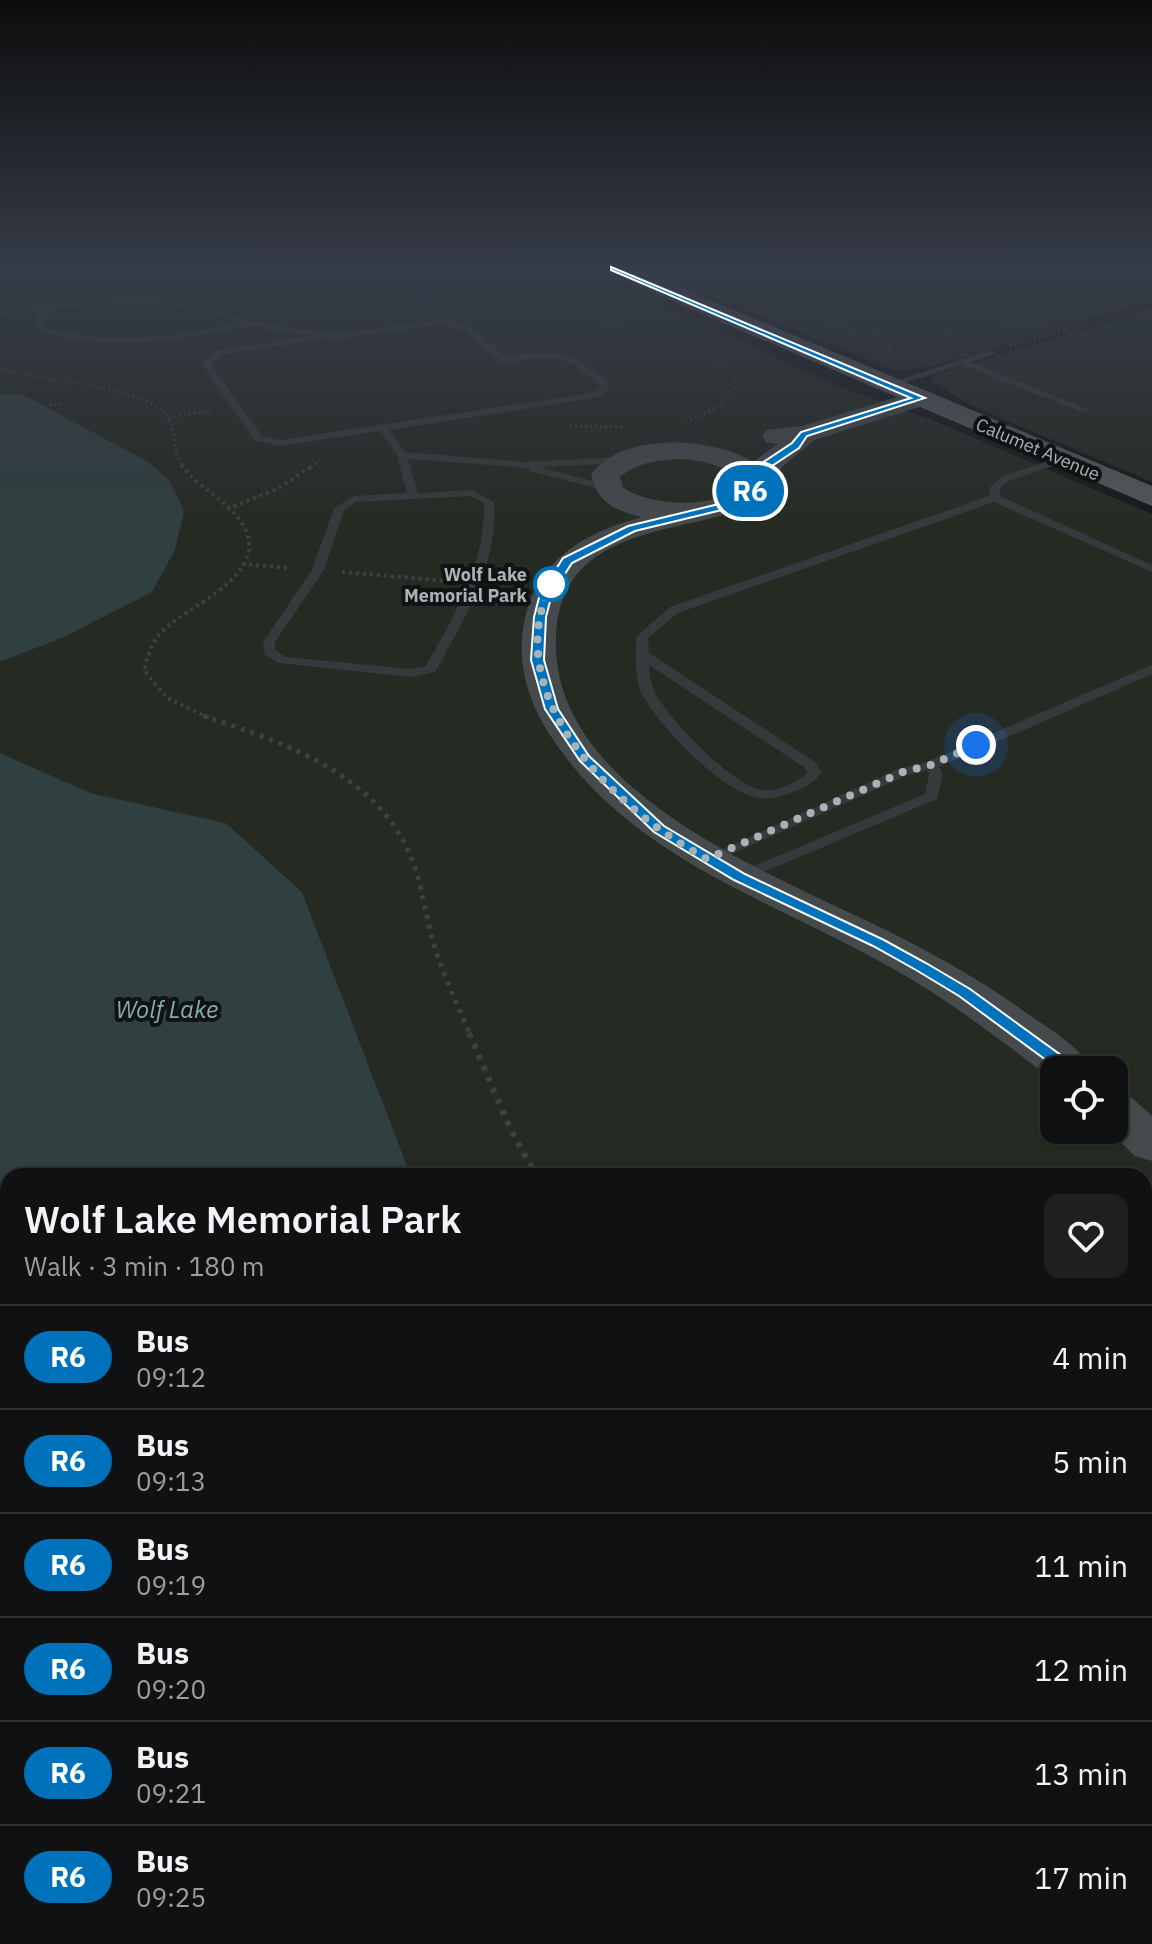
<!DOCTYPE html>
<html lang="en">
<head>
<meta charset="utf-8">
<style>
  :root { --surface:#101112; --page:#1e1f20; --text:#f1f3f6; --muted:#9c9d9f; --line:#303132 }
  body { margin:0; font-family:"IBM Plex Sans",sans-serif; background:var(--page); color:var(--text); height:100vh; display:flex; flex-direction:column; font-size:30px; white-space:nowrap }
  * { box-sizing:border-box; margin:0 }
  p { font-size:26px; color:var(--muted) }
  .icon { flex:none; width:44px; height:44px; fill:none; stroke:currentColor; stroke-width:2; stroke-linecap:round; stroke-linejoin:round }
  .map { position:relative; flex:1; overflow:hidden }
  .sheet { position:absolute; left:0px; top:1168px; width:1152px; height:776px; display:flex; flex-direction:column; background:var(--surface); border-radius:24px 24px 0 0; box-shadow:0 2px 6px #0004,0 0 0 2px var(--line) }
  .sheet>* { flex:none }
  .badge { padding:0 16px; border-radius:26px; font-size:28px; line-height:52px }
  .fabs { position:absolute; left:1040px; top:1056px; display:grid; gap:16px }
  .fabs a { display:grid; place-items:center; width:88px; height:88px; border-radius:16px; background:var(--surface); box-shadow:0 2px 6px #0004,0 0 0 2px var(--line); font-size:40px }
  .you { position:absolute; width:40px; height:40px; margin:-20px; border:6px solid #fff; border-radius:50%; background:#1a73e8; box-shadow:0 0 0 12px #1a73e833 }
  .map>.badge { position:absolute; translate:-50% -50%; box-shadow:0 0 0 4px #fff }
  .round { display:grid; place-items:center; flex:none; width:84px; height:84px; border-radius:16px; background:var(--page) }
  .overview { display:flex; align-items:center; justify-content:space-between; height:136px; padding:0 24px }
  h1 { font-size:38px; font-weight:600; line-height:60px }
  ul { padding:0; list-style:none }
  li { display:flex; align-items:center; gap:24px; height:104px; padding:0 24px; border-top:2px solid var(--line) }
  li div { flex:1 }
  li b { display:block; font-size:30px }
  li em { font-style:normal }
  li .badge { min-width:88px; font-weight:700; text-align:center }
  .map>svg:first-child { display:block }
  .green { fill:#252a22; fill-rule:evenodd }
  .water { fill:#303f3f }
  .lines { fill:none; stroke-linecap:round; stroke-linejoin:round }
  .path-far4 { stroke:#3d4143; stroke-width:3; stroke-dasharray:2 3; stroke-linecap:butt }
  .path-far3 { stroke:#3d4143; stroke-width:4; stroke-dasharray:3 4; stroke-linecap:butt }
  .path-far2 { stroke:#3d4143; stroke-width:5; stroke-dasharray:4 6; stroke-linecap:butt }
  .path-far1 { stroke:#3d4143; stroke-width:6; stroke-dasharray:5 7; stroke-linecap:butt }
  .path { stroke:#3d4143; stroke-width:7; stroke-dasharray:6 9; stroke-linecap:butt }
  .lane { fill:#373a3c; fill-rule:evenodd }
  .secondary { fill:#454a4c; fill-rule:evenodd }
  .primary { fill:#54585b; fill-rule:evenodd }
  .path-bridge { stroke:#3d4143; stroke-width:3; stroke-dasharray:2 3; stroke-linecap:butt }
  .line { fill:#0072bc; stroke:#fff; stroke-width:2 }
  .walk { stroke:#a9b3b6; stroke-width:8; stroke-dasharray:0 14.4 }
  .stop-dot { fill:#fff; stroke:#0072bc; stroke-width:4 }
  .labels { text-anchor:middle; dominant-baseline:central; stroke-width:8; stroke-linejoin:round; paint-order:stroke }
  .far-street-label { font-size:18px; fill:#a9b3b6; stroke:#111213 }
  .far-stop-label { font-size:18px; font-weight:bold; fill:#a9b3b6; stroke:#111213; text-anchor:end }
  .water-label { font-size:24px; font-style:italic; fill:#83acae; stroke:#111213 }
</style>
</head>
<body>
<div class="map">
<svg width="1152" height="1944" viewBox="0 0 1152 1944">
  <rect width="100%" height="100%" fill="#161718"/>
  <path class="green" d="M0,268H584L833,384L937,422L1152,514V1944H882L874,1936H1144V1176H411L302,892L226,823L91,793L0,753V662L62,638L147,461L25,395H0ZM1054,1070H1114V1130H1054Z
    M643,268H1152V299L939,365L897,371Z
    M1152,308V482L970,405L930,380L934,375Z
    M8,1702V1936H468V1944H0V1705Z"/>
  <path class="water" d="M0,395H24L147,461L169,480L184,511L175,550L152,592L62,638L0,662Z
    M0,753L91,793L226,823L302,892L411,1176H8V1702L0,1705Z
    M468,1936H874L882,1944H468Z"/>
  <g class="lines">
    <path class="path-far4" d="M505,268L578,312L713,361L728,371L736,385C724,405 708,414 686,421
      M161,275L190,277L218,268
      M735,275L760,268
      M16,287L17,268
      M310,307L482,286L543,312L596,309
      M811,316L846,329L889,336L888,354
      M985,329L1078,316
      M889,336H935L971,331
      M1010,346L1083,324L1078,316L1152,302
      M0,368C41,382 140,384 166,415C178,429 171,451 183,467
      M169,417L211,411
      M6,418L61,403
      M570,426L624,427
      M311,467L320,461"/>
    <path class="path-far3" d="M181,465C198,488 228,500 243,525C274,577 181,607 158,636C151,646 147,658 144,670L167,698L209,718
      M227,509L277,489L314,465
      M242,564L288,568
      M342,572L448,581"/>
    <path class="path-far2" d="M203,716C277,740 366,769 405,844C420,873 424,906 432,938C441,971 457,1003 470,1035"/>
    <path class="path-far1" d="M469,1033L510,1128L536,1176"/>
    <path class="path" d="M984,1936L988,1944"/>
    <path class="lane" d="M140,296L208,307L254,321L331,334L441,319C470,322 485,337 505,357C556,349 567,349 608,382L607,392L595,398L389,430L405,452L524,462L623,457L628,460L623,463L539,467L612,486V490L608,491L529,471V468L408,459L418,493L472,490L494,502C497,567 467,613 437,669L435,672L410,677L279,663L265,655L263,642L312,570L334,508L354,496L407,493L397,455L380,431L280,446L254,440L201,363L218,350L312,336L253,326L172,340L120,344L66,339L36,330L37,316L42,311L0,315V309ZM140,302L207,312L242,323C174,336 111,346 44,327L45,317L57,309ZM441,325L465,331L500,362L558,358L575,365L600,385L599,389L592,393L280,440L262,436L211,364L221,355L323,338L331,340ZM470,496L484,503C485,565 455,614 426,666L410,669L286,657L275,650V642L324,570L344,510L356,502Z
      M990,350L995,353L993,355L971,362L1090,410L1082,412L962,365L891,387L883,385Z
      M1063,456L1068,459L1067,461L1009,481L1000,488V496L1152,565V572L994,502L678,613L648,638L649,653L815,762L822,772C814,783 805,788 792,792C779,798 765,801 751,796C717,786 656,723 641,692C634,675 636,655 636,637L670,607L989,496L990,487L1001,477ZM649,665L805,768L808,772C798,782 778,792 763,790C735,788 670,720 656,695C651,686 650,676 649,665Z
      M1152,665V674L939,767L943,774L937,799L745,880H735L733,877L735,874L925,794L929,774L927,770L908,775L714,862L709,863L702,859L898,769L926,762Z"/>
    <path class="secondary" d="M920,390L929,392L933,398L929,404L814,440L773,475L752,505C699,528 634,525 588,563C566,581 556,611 556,639C551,795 781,877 894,934C939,957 984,982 1025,1012C1048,1028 1078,1045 1093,1070H1054V1081C1001,1040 949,1000 890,967C770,899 632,859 552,738C528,702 515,661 525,618C539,558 586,532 642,517C615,511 597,502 591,475C621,431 713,437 753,462L777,444L766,442L762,436L766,430L802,426ZM681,459C704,461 723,464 740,481C725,512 646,506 623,487L620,477C638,462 658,460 681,459Z
      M1114,1092L1131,1097L1152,1116V1161L1135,1156L1108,1130H1114Z"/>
    <path class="primary" d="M603,268H634L1152,486V506L606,273Z"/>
    <path class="path-bridge" d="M596,309L735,275"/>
  </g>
  <linearGradient id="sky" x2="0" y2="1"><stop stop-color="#0c0d0d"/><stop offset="0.5" stop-color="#363c48"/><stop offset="1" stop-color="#363c48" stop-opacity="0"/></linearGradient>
  <rect width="1152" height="540" fill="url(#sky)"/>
  <path class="line" d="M611,267L925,398L807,436L799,448L769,468L759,480L758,489L747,501L730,508L635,531L572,563L552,594L546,617L544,660L558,709L589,756L664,826L745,874L884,940L926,963L970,989L1076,1066L1079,1070L1076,1074H1065L959,996L916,970L873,946L734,880L654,832L580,761L545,709L531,660L534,617L540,594L563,558L628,526L723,503L739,496L762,463L792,443L801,432L911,398L611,270Z"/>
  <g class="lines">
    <path class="walk" d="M551,584C497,697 617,811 707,859L903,772L931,765L976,745"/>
  </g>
  <circle class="stop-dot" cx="551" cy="584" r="16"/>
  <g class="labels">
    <g class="far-street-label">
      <text transform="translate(1038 449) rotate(23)">Calumet Avenue</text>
    </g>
    <g class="far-stop-label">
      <text x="527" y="574">Wolf Lake<tspan x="527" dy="21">Memorial Park</tspan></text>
    </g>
    <g class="water-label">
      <text x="167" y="1009">Wolf Lake</text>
    </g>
  </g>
</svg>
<div class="fabs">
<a><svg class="icon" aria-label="locate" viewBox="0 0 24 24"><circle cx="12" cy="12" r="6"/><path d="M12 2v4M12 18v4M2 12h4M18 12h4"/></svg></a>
</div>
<div class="you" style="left:976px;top:745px"></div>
<b class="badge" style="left:750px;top:491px;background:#0072bc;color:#fff">R6</b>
<section class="sheet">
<div class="overview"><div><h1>Wolf Lake Memorial Park</h1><p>Walk · 3 min · 180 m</p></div><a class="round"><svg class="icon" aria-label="heart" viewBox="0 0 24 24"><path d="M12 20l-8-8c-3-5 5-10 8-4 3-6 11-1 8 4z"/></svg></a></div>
<ul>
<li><span class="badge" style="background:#0072bc;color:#fff">R6</span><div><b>Bus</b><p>09:12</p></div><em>4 min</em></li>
<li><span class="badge" style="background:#0072bc;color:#fff">R6</span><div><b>Bus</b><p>09:13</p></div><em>5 min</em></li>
<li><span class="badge" style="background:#0072bc;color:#fff">R6</span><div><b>Bus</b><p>09:19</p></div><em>11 min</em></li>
<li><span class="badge" style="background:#0072bc;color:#fff">R6</span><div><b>Bus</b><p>09:20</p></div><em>12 min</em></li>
<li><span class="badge" style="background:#0072bc;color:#fff">R6</span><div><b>Bus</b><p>09:21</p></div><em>13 min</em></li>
<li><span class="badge" style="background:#0072bc;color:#fff">R6</span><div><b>Bus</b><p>09:25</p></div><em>17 min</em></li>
</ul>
</section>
</div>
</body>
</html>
